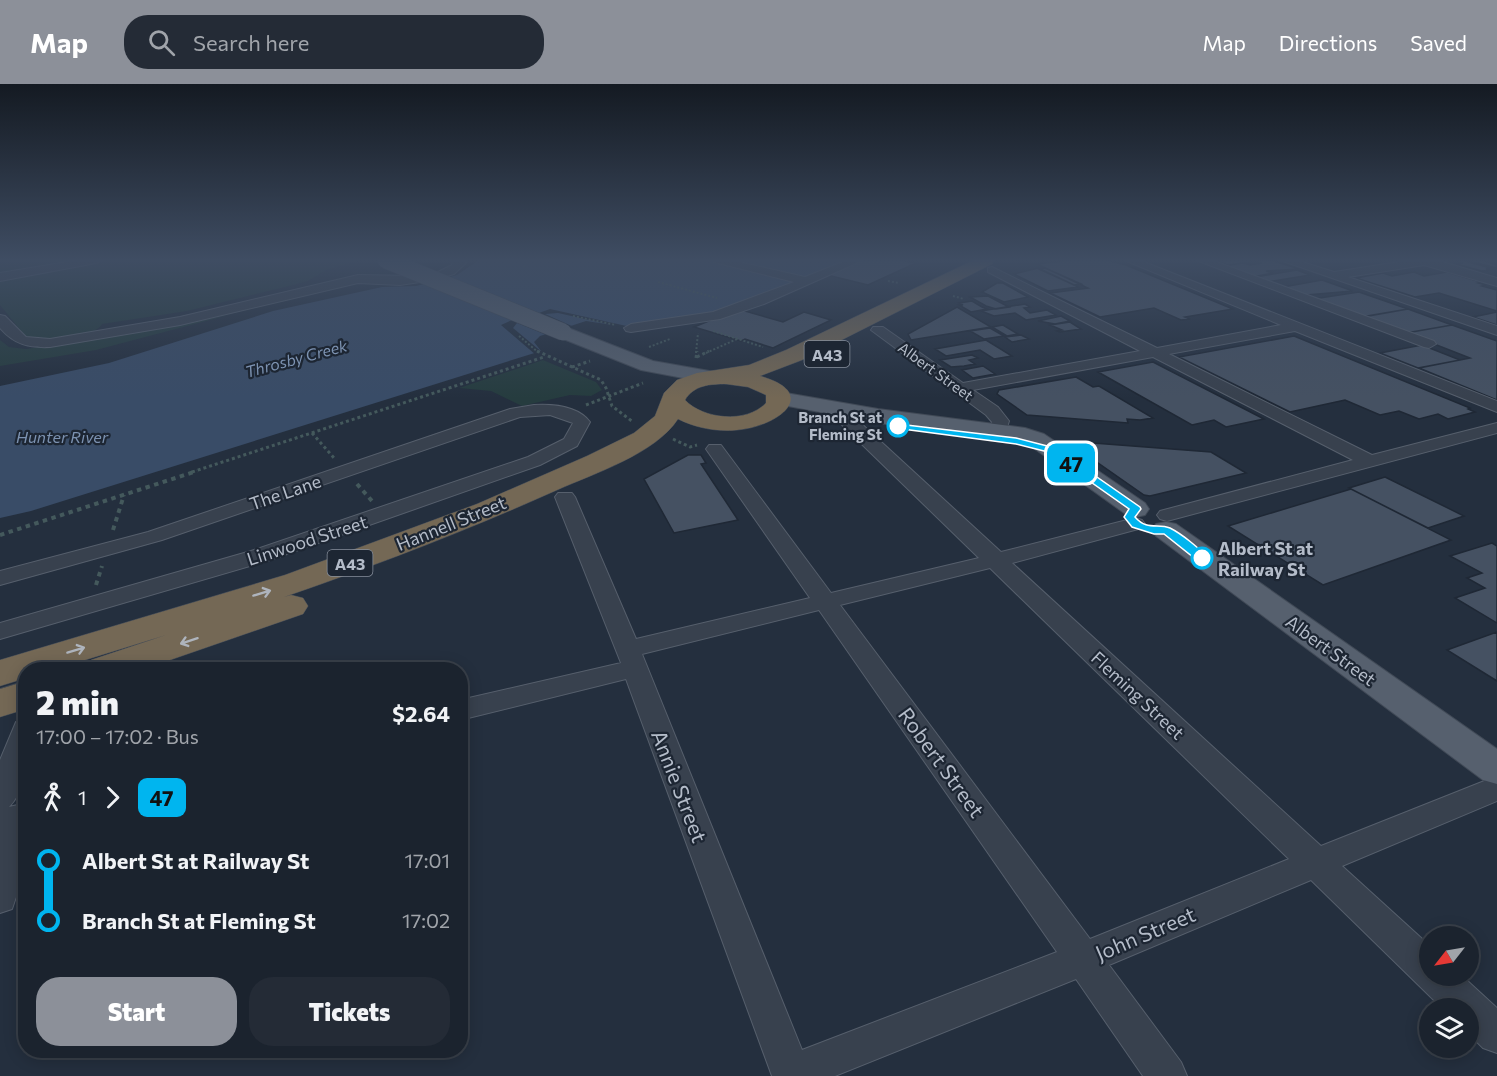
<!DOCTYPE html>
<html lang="en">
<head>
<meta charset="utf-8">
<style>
  :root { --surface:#1b232e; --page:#242b36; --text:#f1f3f6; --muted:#a0a4aa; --line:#39404a; --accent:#8c9099 }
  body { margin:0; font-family:Commissioner,sans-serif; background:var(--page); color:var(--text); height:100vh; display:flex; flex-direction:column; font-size:22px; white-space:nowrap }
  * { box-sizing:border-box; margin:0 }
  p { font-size:20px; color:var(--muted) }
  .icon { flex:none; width:33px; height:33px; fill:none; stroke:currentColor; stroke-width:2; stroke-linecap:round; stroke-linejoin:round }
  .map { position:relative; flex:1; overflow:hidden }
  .side { position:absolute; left:18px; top:578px; width:450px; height:396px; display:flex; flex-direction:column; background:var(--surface); border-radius:24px; box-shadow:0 3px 15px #0003,0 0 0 2px var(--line) }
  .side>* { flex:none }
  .badge { padding:0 12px; border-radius:9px; font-size:21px; line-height:39px }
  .needle { width:39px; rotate:239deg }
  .controls { position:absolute; left:1419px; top:842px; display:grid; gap:12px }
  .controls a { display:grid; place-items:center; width:60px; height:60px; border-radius:50%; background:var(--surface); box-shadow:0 3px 15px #0003,0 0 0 2px var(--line); font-size:30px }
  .map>.badge { position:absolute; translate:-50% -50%; box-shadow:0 0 0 3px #fff }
  .legs { display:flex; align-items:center; gap:9px; height:66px; padding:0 18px; font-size:20px }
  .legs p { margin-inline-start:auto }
  .overview { display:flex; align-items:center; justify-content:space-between; height:102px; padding:0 18px }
  h1 { font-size:33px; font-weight:800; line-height:45px }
  .primary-button { display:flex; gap:12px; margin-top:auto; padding:12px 18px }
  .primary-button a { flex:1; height:69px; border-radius:24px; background:var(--accent); color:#fff; font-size:24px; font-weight:800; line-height:69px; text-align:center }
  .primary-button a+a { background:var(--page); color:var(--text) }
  ul { padding:0 18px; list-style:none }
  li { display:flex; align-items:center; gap:21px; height:60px; font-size:22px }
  li i { display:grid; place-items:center; width:9px; height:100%; margin:0 8px; background:currentColor }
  li i::after { content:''; width:15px; height:15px; margin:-8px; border:4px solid; border-radius:50%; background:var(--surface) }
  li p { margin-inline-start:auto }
  li:first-child i { background:linear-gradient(#0000 50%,currentColor 0) }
  li:last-child i { background:linear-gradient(currentColor 50%,#0000 0) }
  header { display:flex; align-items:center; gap:36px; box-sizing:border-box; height:84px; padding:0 30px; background:var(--accent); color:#fff }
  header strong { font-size:28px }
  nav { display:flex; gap:33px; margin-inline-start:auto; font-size:21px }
  .search { width:420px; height:54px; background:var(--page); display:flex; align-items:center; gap:15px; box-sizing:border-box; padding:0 21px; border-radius:24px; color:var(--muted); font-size:22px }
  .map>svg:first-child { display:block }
  .green { fill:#263c3f }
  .water { fill:#394c67 }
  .pier { fill:#242f3e }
  .building { fill:#455162; stroke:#1f2835; stroke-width:1.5 }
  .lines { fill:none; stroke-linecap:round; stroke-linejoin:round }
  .minor-casing { stroke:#565f6c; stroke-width:2 }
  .major-casing { stroke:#414a57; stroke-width:2 }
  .highway-casing { stroke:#434c59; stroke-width:1 }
  .path-far2 { stroke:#44595c; stroke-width:2; stroke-dasharray:2 2; stroke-linecap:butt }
  .path-far1 { stroke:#44595c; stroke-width:3; stroke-dasharray:3 3; stroke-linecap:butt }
  .path { stroke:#44595c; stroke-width:4; stroke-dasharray:4.5 4.5; stroke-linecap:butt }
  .minor { fill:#38414e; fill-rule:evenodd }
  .major { fill:#56606e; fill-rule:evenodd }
  .highway { fill:#746855; fill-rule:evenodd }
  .major-bridge-casing { stroke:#414a57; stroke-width:18; stroke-linecap:butt }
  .major-bridge { stroke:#56606e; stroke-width:17 }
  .oneway { stroke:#aeb4bd }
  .line-1 { fill:#00b5ef; stroke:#fff; stroke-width:1.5 }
  .stop-1-dot { fill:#fff; stroke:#00b5ef; stroke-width:3 }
  .labels { text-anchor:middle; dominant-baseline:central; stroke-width:4.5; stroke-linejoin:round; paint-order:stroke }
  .far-street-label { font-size:15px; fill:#b4bcc9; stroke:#1d2633 }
  .far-stop-label { font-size:15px; font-weight:bold; fill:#b4bcc9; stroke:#1d2633; text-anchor:end }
  .shield { fill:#1d2633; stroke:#878f9c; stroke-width:1.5 }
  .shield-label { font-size:16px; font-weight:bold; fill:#b4bcc9 }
  .far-water-label { font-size:16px; font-style:italic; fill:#7c92b1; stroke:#1d2633 }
  .street-label { font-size:18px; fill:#b4bcc9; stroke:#1d2633 }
  .stop-label { font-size:18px; font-weight:bold; fill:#b4bcc9; stroke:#1d2633; text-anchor:start }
  .near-street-label { font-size:21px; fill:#b4bcc9; stroke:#1d2633 }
</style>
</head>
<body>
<header>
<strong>Map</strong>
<div class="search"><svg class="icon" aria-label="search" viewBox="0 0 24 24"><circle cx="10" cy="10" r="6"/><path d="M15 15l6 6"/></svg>Search here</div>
<nav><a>Map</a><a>Directions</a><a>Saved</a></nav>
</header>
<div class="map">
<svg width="1497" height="992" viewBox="0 0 1497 992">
  <rect width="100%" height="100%" fill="#242f3e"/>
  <path class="green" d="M0,176H72L0,189Z
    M104,176H361L326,186L308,197L289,202L187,227L102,240C91,257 45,255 26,253L0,221V195Z
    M229,231L96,266L0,282V256L9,263L26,265L158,245Z
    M543,276L596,298L602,306L591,312L570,311L522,322L491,307L459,304Z"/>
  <path class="water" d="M479,176H849L741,221L694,232L626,243L586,237L540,252L534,258L541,267L31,427L0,434V302L109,279L273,227L382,203L416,202L432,198L457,191Z"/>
  <path class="pier" d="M445,191L539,229L550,225L631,243L625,244L558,229L545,230L574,243L549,252L517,239L513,244L543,269L536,271L501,241L512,236Z"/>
  <path class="building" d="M851,176H899L916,179L868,201L819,189Z
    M1071,176H1107L1126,181L1233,225L1185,233L1190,235L1181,236L1154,224L1100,233L1050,209L1088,204L1037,180Z
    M1214,176H1264L1228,181Z
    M1271,176L1299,185L1266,187L1273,189L1252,193L1223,182L1243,179L1250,181L1262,179L1256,177Z
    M1462,176L1490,184L1486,185L1491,186L1482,187L1456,180L1463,179L1455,177Z
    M1465,176H1482L1497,181V184Z
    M1038,184L1074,201L1078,203L1048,207L1014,190Z
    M1045,184L1081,200L1074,201L1039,185Z
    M1297,186L1310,191L1267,198L1255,193Z
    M1414,188L1424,192L1447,188L1481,198L1478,199L1486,201L1482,202L1497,206V227L1439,209L1415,213L1356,194L1383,189L1392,192Z
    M1322,196L1353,207L1306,211L1283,203Z
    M997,199H1003L1028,213L1004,218L982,208Z
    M1359,208L1408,225L1361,233L1313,215Z
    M988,212L1009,223L996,225L986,222L970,213Z
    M972,217L982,223L987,225L971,228L959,221H963L959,219Z
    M1025,220L1030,223L1024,224L1030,229L1047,226L1056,231L1026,236L1015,229L994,232L981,227Z
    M957,223L991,243L911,256L908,250Z
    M738,225L783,238L804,228L831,236L773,264L745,255L741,257L694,243Z
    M1408,225L1452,241L1406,249L1363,233Z
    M1497,228V241L1473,233Z
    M1061,232L1070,237L1055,240L1038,237Z
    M1070,238L1081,245L1060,248L1057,247L1062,246L1050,241Z
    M1003,241L1018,250L1007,252L992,243Z
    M1452,241L1497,257V316L1419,284L1470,274L1406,249Z
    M990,244L1004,252L984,255L970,247Z
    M1021,251L1029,255L1012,258L1005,253Z
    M1294,252L1470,324L1468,325L1475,328L1448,335L1438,330L1419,335L1399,327L1380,331L1345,316L1290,328L1179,273Z
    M986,256L1012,272L994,275L980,266L946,272L935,265Z
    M1422,261L1460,276L1418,284L1380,269Z
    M972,271L978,274L969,276L975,280L964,282L951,283L940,276Z
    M1153,278L1264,335L1226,343L1214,336L1192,341L1098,288Z
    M983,282L995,290L973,294L962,286Z
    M1076,293L1093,303L1099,302L1153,334L1140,336L1127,335L1128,339L1027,331L997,310L999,306Z
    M1080,358L1211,368L1246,389L1150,412L1144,411L1071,360Z
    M688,371H701L706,379L701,380L738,436L674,449L644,395Z
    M1385,393L1464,432L1428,444L1349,404Z
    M1351,405L1451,456L1323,501L1228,442Z
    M1492,459L1497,462V539L1455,514L1485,504L1467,494L1482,489L1450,472Z
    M1497,548V597L1447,566Z"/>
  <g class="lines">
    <defs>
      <path id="minor" d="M79,176H102L96,179L0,197V189Z
        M451,176H463L466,179L454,190L433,196L400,201L358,199L180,241L50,263C28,264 14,260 0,244V231L5,232L26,253L50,255L180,233L358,191L414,192L438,188L452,181Z
        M713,176H730L805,193L848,176H863L764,220L720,235L631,248L626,247L624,244L631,240L713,228L794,198L714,178Z
        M1124,176H1139L1497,317V328L1295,247L1169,270L1372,371L1497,339V349L1167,437L1160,435L1157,431L1160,427L1353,376L1153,273L973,306L998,323L1009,337L1005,350H993L990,346L992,338L986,331L871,246L873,243H883L963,299L1140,267L988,188V184L992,183L1157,264L1281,241Z
        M1196,176H1211L1434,257L1436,260L1429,264L1424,263Z
        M1280,176H1296L1334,188L1412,176H1436L1497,194V202L1424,181L1348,193L1497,242V251Z
        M534,321C552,320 578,322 590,338L577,362L540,381L267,477L0,555V539L251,467L528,373L564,355L573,339L550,331L520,333L162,456L0,501V487L148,448L510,325Z
        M847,331L853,332L1001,468L1135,434L1142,436L1145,440L1142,444L1012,479L1321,762L1497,692V717L1342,782L1430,862V891H1461L1497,924V969L1483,964L1468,949V924H1442L1311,796L1109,881L1181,978L1187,992H1143L1076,895L835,992H772L626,595L460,636V616L621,579L555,413L558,409H572L575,413L636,555L810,514L706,365L709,361H721L831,509L979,474L841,340L839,336L841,332ZM990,484L1289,775L1090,855L840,521ZM819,526L1057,868L802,966L642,570Z
        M26,635C26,663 30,702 9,723L26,719V745L18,747L26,754V783L12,825L0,829V676L16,638Z"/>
      <path id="major" d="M563,242L653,277L715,288L722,290L725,294L722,298L715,300L641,286L556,252L554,248L556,244Z
        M780,308L878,325L1025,344L1044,350L1145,419L1149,425L1145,431L1136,433L1127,431L1028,360L1014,356L878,339L772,319L769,314L772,309Z
        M1166,438L1176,440L1497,665V700L1483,696L1156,452L1152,446L1156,440Z"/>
      <path id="highway" d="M974,176H994L992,180L802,276L760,292C823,310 776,343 737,346C717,348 696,344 678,335C655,370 595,389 557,406C468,446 377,481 284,513L291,511L303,514L308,522L303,530L144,585H85L91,576L166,551L56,585H26V594L0,602V576L285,491L477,420L587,372L634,349L655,332L664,309L677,296L697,289L749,281L786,266ZM726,300L748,303L766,311V319C746,340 703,335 685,316C694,301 710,300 726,300Z
        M26,597V625L0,633V605Z"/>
    </defs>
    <use href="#minor" class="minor-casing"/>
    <use href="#major" class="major-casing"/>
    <use href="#highway" class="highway-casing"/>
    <path class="path-far2" d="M524,183L527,176
      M888,197L899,199
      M658,198L717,214
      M953,212L964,215
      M573,232L616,241
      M713,247L763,263
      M519,252L539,269
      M649,263L670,255
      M696,269L698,249
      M706,269L737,255"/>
    <path class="path-far1" d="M537,267L601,296L606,304L612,322L633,338
      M697,273L709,267
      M696,274L697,267
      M572,283L590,277
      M586,321L643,299
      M312,349L334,374
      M673,355L690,363L697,361
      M192,388L544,273"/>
    <path class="path" d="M357,400L372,417
      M113,446L124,411
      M0,451L197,387
      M96,501L102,482"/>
    <use href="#minor" class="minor"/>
    <use href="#major" class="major"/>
    <use href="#highway" class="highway"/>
    <defs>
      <path id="major-bridge" d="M386,176L563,248"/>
    </defs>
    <use href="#major-bridge" class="major-bridge-casing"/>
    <use href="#major-bridge" class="major-bridge"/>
  </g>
  <defs><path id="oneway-shaft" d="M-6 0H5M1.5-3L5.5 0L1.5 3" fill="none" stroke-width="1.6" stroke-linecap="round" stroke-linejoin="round" transform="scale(1.5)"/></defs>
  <g class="oneway">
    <use href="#oneway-shaft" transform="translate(262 509) rotate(-17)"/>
    <use href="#oneway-shaft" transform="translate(189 557) rotate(162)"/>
    <use href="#oneway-shaft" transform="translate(76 566) rotate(-17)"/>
  </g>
  <linearGradient id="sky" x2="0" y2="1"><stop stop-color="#141a22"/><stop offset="0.56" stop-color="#3f4d63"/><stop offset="1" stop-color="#3f4d63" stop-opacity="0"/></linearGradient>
  <rect width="1497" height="314" fill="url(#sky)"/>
  <path class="line-1" d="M898,340L1016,354L1055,364L1140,423L1141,425L1135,433C1147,447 1158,439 1170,444C1182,450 1199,464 1208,474L1202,478L1198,477L1164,450H1154L1132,443L1124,433L1129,425L1048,368L1016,360L895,344L894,342Z"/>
  <g class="stop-1-dot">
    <circle cx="898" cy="342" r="10"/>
    <circle cx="1202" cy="474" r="10"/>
  </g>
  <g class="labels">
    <g class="far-street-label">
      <text transform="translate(936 287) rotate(36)">Albert Street</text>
    </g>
    <g class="far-stop-label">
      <text x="882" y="333">Branch St at<tspan x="882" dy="17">Fleming St</tspan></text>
    </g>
    <g class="shield">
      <rect x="804.5" y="257" width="45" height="26" rx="4.5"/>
      <rect x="327.5" y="466" width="45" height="26" rx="4.5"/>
    </g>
    <g class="shield-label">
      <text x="827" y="270">A43</text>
      <text x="350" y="479">A43</text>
    </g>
    <g class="far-water-label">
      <text transform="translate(296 274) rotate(-15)">Throsby Creek</text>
      <text x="62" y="352">Hunter River</text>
    </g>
    <g class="street-label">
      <text transform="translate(285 408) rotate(-19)">The Lane</text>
      <text transform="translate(451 439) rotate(-22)">Hannell Street</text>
      <text transform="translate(307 456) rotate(-18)">Linwood Street</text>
      <text transform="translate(1331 566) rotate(36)">Albert Street</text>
      <text transform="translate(1138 611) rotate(43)">Fleming Street</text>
    </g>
    <g class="stop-label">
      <text x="1218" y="464">Albert St at<tspan x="1218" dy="21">Railway St</tspan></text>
    </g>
    <g class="near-street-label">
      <text transform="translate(942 678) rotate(54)">Robert Street</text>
      <text transform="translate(680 702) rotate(69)">Annie Street</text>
      <text transform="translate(1145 849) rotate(-23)">John Street</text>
    </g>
  </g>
</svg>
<div class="controls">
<a><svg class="needle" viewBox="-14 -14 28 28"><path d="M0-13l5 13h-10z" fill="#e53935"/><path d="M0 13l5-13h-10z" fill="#a0a4aa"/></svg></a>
<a><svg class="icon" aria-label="layers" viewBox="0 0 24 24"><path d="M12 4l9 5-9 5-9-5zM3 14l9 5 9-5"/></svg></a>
</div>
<b class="badge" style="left:1071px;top:379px;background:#00b5ef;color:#111">47</b>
<section class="side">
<div class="overview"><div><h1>2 min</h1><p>17:00 – 17:02 · Bus</p></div><b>$2.64</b></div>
<div class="legs"><svg class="icon" aria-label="walk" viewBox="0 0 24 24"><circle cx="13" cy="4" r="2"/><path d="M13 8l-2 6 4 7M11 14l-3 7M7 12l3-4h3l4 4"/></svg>1<svg class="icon" aria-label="forward" viewBox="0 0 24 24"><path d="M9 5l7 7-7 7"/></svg><b class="badge" style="background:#00b5ef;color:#111">47</b></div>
<ul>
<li><i style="color:#00b5ef"></i><b>Albert St at Railway St</b><p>17:01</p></li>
<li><i style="color:#00b5ef"></i><b>Branch St at Fleming St</b><p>17:02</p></li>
</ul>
<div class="primary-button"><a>Start</a><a>Tickets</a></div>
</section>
</div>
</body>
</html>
